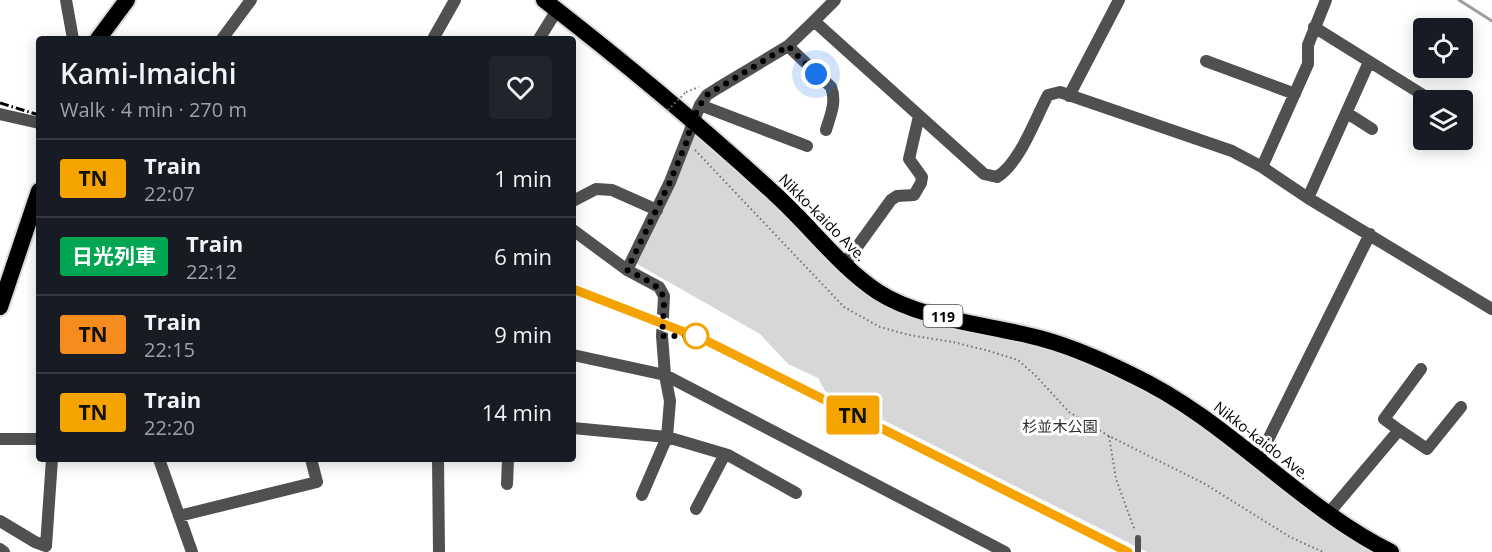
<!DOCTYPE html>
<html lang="en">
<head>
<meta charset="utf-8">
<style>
  :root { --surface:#171b24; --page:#20242c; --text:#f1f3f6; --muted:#9ea1a6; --line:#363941 }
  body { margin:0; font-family:"Open Sans","Noto Sans JP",sans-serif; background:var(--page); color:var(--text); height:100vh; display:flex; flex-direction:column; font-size:22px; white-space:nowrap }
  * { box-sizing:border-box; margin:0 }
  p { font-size:20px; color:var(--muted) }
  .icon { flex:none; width:33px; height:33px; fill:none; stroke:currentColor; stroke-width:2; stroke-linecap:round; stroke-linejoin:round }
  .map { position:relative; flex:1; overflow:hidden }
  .panel { position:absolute; left:36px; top:36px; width:540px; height:426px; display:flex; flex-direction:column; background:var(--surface); border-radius:6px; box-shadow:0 3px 15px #0003 }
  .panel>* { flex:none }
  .badge { padding:0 12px; border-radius:4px; font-size:21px; line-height:39px }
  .tools { position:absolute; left:1413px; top:18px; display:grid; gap:12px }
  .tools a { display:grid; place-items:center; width:60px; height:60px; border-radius:6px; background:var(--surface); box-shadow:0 3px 15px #0003; font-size:30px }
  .you { position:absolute; width:30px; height:30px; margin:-15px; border:4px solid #fff; border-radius:50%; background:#1a73e8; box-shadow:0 0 0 9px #1a73e833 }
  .map>.badge { position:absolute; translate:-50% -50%; box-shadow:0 0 0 3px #fff }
  .round { display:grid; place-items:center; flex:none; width:63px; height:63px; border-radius:6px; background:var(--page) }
  .headline { display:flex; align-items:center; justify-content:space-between; height:102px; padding:0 24px }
  h1 { font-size:28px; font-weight:600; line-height:45px }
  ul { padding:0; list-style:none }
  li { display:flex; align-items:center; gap:18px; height:78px; padding:0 24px; border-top:2px solid var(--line) }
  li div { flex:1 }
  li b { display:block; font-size:22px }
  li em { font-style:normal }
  li .badge { min-width:66px; font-weight:700; text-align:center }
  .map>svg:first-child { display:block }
  .green { fill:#d7d7d7 }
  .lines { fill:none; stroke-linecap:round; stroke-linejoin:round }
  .stream { stroke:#9e9e9e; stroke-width:3 }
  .trunk-casing { stroke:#dbdbdb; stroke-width:20 }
  .path { stroke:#727272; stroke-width:2; stroke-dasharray:1.5 3; stroke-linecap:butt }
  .service { stroke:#505050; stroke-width:6 }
  .minor { stroke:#505050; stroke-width:12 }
  .trunk { stroke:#000; stroke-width:16 }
  .rail { stroke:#000; stroke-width:3; stroke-dasharray:9 3 1.5 3; stroke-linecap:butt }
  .path-bridge { stroke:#727272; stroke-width:2; stroke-dasharray:1.5 3; stroke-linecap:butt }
  .line-casing { stroke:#fff; stroke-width:14 }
  .line { stroke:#f5a300; stroke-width:9 }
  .walk { stroke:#000; stroke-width:6; stroke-dasharray:0 10.8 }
  .stop-dot { fill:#fff; stroke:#f5a300; stroke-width:3 }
  .labels { text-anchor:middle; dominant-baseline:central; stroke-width:6; stroke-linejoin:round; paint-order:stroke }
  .shield { fill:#fff; stroke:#4c4c4c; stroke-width:1.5 }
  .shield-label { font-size:14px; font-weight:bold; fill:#000 }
  .street-label { font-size:15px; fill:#000; stroke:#fff }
  .park-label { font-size:15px; fill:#2e2e2e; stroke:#fff }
</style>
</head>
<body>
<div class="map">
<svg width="1492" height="552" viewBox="0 0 1492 552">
  <rect width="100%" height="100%" fill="#fff"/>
  <path class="green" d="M694,128L874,294L1034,338L1173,402L1311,510L1380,552H1147L825,391L818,378L788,364L760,334L637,264L688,149Z"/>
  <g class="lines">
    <path class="stream" d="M1459,0L1492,21"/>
    <defs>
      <path id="trunk" d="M544,0C624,62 702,127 777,196C811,227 839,266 878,292C920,319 983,324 1031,336C1066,344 1100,359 1132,375C1228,420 1297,505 1391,552
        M98,39L127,0
        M0,307L39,191"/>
    </defs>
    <use href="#trunk" class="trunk-casing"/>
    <path class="path" d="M686,92L699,87
      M695,150L844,307L880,327L909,335L953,342L989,351L1018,360L1035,375L1069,412L1109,436L1205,484L1290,537L1323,552
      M1109,436L1116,479L1135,531"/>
    <path class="service" d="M1138,552V538"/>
    <path class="minor" d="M66,0L73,39
      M814,21L835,0
      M1314,27L1431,100
      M222,39L251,0
      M433,39L455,0
      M539,39L557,10
      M788,46L831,87C837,102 830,116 826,130
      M1206,61L1295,94
      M1069,96L1119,0
      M700,105L807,146
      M1347,113L1372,129
      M0,114L39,123
      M1462,121H1463
      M1262,167L1308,64V45L1326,0
      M1308,198L1369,62
      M573,201L596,189L612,190L657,210
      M573,230L627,270L659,287L664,296L662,336L665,375L670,401L667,437L642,495
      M844,265L891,200L897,196L914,195L921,183L922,177L909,159L919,116
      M627,270L670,182L700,105L707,95L718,88L788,46L814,21L984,174L997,177C1020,163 1035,119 1048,95L1060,92L1232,151L1262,167L1308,198L1492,309
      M573,355L665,375L1005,552
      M573,428L667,437L728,455L796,493
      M1399,430L1384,419L1421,369
      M0,439H39
      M159,459L192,552
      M438,459L439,552
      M1258,460L1370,234
      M507,484L508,459
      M696,509L725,454
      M1328,514L1399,430L1427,449L1461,407
      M179,516L317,482L311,459
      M0,521L35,542L46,546L52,459
      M0,549L4,552"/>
    <use href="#trunk" class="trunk"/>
    <path class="rail" d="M0,103L39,115
      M573,289L705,340L1128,552"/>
    <path class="path-bridge" d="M668,110L686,92"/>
  </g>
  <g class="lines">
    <defs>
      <path id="line" d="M573,289L705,340L1128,552"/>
    </defs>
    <use href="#line" class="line-casing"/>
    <use href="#line" class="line"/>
    <path class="walk" d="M696,336H662C665,288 670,292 627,270L670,182L687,141L692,121L700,105L707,95L788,46L816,74"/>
  </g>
  <circle class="stop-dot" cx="696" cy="336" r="12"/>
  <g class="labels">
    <rect class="shield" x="923.5" y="305" width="39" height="22" rx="4.5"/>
    <g class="shield-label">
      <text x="943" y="316">119</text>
    </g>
    <g class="street-label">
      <text transform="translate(823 217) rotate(45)">Nikko-kaido Ave.</text>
      <text transform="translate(1262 440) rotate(38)">Nikko-kaido Ave.</text>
    </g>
    <g class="park-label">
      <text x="1060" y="426">杉並木公園</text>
    </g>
  </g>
</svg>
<div class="tools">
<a><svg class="icon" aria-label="locate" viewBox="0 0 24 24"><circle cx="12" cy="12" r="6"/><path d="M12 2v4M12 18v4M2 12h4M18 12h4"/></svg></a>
<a><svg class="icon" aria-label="layers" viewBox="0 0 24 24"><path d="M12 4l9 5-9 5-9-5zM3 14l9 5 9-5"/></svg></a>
</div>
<div class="you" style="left:816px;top:74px"></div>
<b class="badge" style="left:853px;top:415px;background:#f5a300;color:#111">TN</b>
<section class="panel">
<div class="headline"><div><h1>Kami-Imaichi</h1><p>Walk · 4 min · 270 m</p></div><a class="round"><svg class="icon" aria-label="heart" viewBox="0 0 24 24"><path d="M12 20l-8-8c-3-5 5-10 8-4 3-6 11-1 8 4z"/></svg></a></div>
<ul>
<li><span class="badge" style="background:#f5a300;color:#111">TN</span><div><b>Train</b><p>22:07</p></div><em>1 min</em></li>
<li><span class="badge" style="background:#00a651;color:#fff">日光列車</span><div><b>Train</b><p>22:12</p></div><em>6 min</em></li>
<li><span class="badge" style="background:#f68b1e;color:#111">TN</span><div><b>Train</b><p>22:15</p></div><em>9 min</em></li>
<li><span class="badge" style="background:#f5a300;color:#111">TN</span><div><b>Train</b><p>22:20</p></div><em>14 min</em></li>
</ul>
</section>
</div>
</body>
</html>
